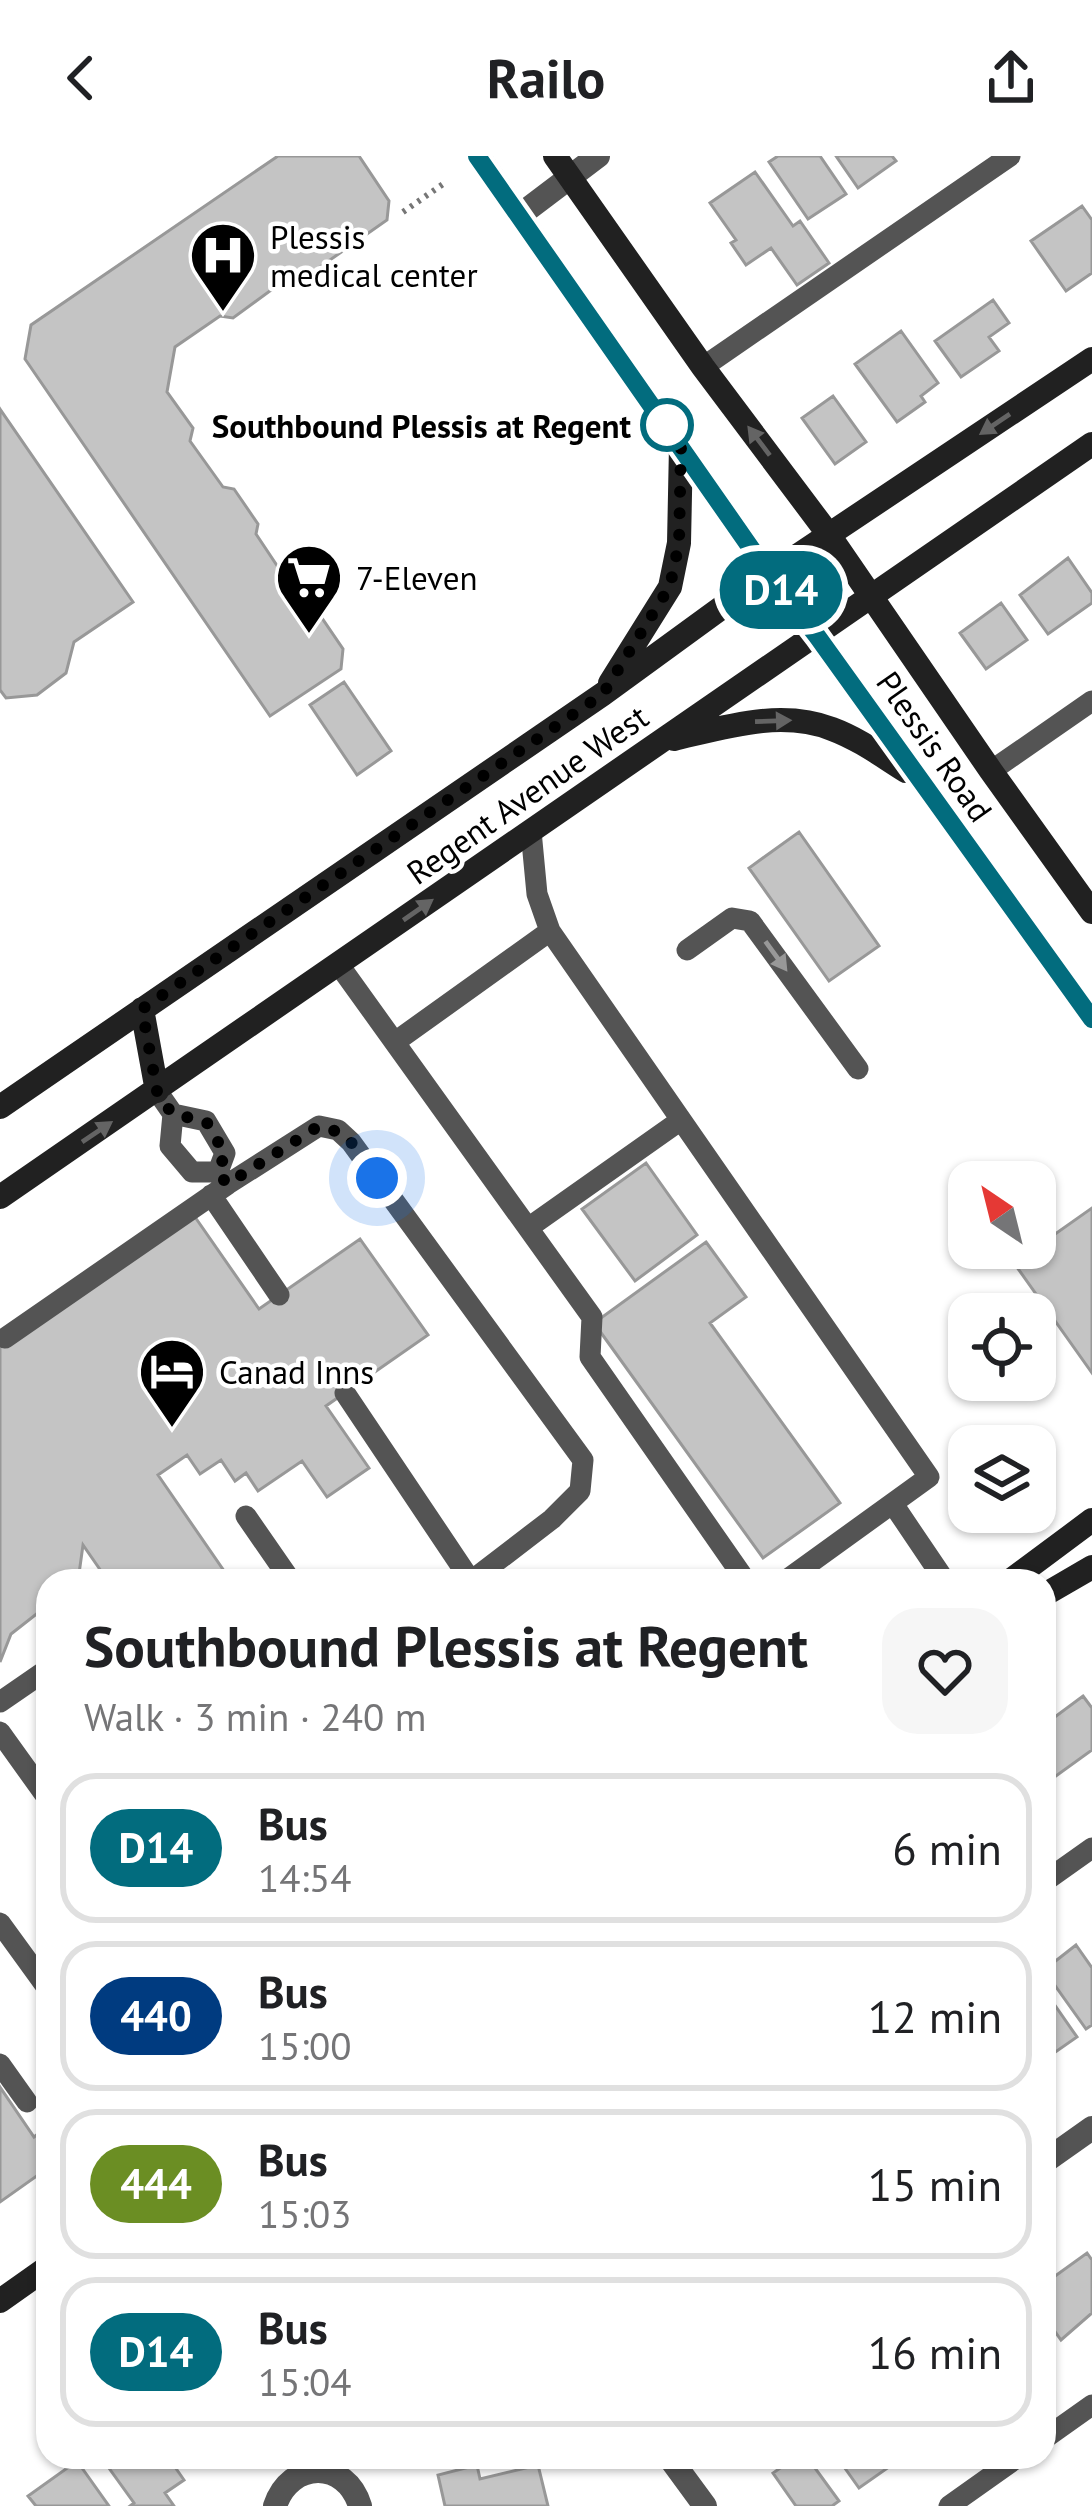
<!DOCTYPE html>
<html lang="en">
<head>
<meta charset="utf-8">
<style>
  :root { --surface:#fff; --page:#f6f6f6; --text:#202124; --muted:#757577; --line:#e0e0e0 }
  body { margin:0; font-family:"PT Sans",sans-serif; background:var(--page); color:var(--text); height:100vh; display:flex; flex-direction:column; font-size:45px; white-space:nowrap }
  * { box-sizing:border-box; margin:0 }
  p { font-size:39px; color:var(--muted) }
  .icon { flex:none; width:66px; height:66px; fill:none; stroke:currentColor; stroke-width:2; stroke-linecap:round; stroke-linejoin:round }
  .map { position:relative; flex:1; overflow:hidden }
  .sheet { position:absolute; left:36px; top:1413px; width:1020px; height:900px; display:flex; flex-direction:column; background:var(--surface); border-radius:36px; box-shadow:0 3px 9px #0004 }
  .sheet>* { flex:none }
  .badge { padding:0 24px; border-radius:39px; font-size:42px; line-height:78px }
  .needle { width:78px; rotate:325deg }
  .tools { position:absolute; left:948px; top:1005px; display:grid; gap:24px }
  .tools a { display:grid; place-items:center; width:108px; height:108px; border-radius:24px; background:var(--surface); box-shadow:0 3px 9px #0004; font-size:60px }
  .you { position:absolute; width:60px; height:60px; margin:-30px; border:9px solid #fff; border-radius:50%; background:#1a73e8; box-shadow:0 0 0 18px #1a73e833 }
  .map>.badge { position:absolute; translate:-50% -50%; box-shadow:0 0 0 6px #fff }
  .round { display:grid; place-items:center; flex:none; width:126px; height:126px; border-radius:36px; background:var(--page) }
  .summary { display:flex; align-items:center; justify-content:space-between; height:204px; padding:0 48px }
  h1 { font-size:57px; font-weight:700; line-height:90px }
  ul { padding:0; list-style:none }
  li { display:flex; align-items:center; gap:36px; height:150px; margin:0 24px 18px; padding:0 24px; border:6px solid var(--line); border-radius:36px }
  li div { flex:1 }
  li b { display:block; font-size:45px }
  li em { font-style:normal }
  li .badge { min-width:132px; font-weight:700; text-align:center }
  header { display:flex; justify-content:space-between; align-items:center; height:156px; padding:0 48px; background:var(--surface); font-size:54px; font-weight:700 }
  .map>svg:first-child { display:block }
  .building { fill:#c4c4c4; stroke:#989898; stroke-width:3 }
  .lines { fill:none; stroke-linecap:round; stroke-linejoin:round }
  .path { stroke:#767676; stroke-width:6; stroke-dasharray:3 6; stroke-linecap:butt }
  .lane { stroke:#545454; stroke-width:21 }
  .street { stroke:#545454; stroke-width:24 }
  .secondary { stroke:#212121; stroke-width:24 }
  .oneway { fill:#646464 }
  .oneway2 { fill:#989898 }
  .line-casing { stroke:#fff; stroke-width:27 }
  .line { stroke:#026c7e; stroke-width:18 }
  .walk { stroke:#000; stroke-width:12; stroke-dasharray:0 21.6 }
  .stop-dot { fill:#fff; stroke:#026c7e; stroke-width:6 }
  .labels { text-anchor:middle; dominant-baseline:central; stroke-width:9; stroke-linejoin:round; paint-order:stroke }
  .poi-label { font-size:33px; fill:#000; stroke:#fff; text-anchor:start }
  .stop-label { font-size:33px; font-weight:bold; fill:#000; stroke:#fff; text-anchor:end }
  .street-label { font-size:33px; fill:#000; stroke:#fff }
</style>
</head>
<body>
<header><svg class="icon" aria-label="back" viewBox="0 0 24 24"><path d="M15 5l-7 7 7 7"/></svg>Railo<svg class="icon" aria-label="share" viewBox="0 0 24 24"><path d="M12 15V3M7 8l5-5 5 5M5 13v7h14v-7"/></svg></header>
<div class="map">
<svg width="1092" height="2350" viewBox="0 0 1092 2350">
  <rect width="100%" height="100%" fill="#fff"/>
  <path class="building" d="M278,0H359L389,45L387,64L310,118L297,115L233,162L220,160L175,191L167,236L193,272L190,285L223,331L234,333L258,368L256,378L288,426L298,427L343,493L341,513L270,560L25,203L31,169Z
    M778,0H820L846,38L808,63L769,6Z
    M836,0H892L896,5L858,32Z
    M755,16L793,70L800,65L829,107L797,129L771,92L746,109L731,87L736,84L710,47Z
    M1082,50L1092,64V117L1066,135L1031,85Z
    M993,144L1009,167L989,181L999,195L961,221L935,185Z
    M901,175L938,227L921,240L925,246L897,266L855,208Z
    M833,240L866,286L835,308L802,262Z
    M0,253L133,446L74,486L66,517L37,539L6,542L0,534Z
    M1068,402L1092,437V447L1048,478L1020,439Z
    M1001,447L1027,484L986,513L960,477Z
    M344,526L391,595L357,619L310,549Z
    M799,676L879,790L829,825L749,712Z
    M646,1007L697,1079L635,1125L582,1053Z
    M1092,1052V1217L1014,1107Z
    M195,1061L259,1153L360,1083L428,1179L326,1250L369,1312L327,1341L302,1305L258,1335L246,1317L235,1325L221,1304L200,1318L187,1299L158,1319L231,1425H108L83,1389L78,1425H48V1449L11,1478L0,1506V1175Z
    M706,1086L746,1141L710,1167L840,1347L763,1402L594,1167Z
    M1083,1540L1092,1552V1594L1056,1620L1044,1603V1569Z
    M1076,1789L1092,1812V1869L1086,1873L1044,1814Z
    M1045,1835L1077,1881L1044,1904V1836Z
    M0,1931L34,1981L48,1970V2012L0,2046Z
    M1087,2097L1092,2104V2157L1061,2184L1044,2160V2128Z
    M101,2301H168L184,2324L165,2337L174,2350H130L134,2347Z
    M796,2301H807L839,2345L832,2350H796L773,2317Z
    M837,2301H882L889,2311L859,2332Z
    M77,2305L109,2350H36L28,2340Z
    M477,2309L480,2323L538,2309L548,2350H445L438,2319Z"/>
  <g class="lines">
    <path class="path" d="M403,56L446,26"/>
    <path class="lane" d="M703,211L1010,0
      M991,615L1092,545
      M531,675L537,738L550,775L929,1321L785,1425
      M687,794L732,762L750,765L858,913
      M339,809L592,1161L590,1201L746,1425
      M395,886L550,775
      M157,935L173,958L170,990L192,1016H218L228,1028
      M173,958L206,965L225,997L218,1016
      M211,1039L279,1139
      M528,1072L681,964
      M5,1182L228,1028L319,970L338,974L351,986L583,1304L580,1335L552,1363L471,1425L345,1237
      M893,1348L945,1425
      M246,1360L291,1425
      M0,1546L48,1513
      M0,1576L48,1643
      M1044,1726L1092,1692
      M0,1767L48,1833
      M0,1908L27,1946
      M1044,2283L1092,2249
      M949,2350L1018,2301"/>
    <path class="street" d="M520,59L598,0
      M1044,2006L1092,1972
      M669,2301L705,2350
      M275,2350C290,2304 346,2303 360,2350"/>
    <path class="secondary" d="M478,0L769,418L816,480L1092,863
      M555,0L703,211L829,379L991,615L1092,756
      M610,527L670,431L679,387L681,290
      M674,583C725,571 781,553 832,573C859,583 882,600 906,615
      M142,853L157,935
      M0,951L603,538L743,436L1092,203
      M0,1041L1092,288
      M1010,1425L1092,1364
      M1044,1439L1092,1411
      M0,2145L48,2111"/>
  </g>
  <defs><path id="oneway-solid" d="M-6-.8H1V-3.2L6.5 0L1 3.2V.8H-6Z" transform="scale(3)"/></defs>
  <g class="oneway">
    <use href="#oneway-solid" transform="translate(995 268) rotate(146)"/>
    <use href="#oneway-solid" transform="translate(759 285) rotate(-127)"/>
    <use href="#oneway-solid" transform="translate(773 565) rotate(-2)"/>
    <use href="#oneway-solid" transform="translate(418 754) rotate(-35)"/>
    <use href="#oneway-solid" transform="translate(97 976) rotate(-34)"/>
  </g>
  <use class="oneway2" href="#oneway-solid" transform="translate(776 800) rotate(54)"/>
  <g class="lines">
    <defs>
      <path id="line" d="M477,0L769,418L817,480L1092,863"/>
    </defs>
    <use href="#line" class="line-casing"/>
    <use href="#line" class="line"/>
    <path class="walk" d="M377,1022C358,996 352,977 319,970L227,1028L218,1016L225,998L206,965L172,958L157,935L142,853L603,538L670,430L679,387L681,290L664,266L667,269"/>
  </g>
  <defs>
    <symbol id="hospital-pin" viewBox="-11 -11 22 30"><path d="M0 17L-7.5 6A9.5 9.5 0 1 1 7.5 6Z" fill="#000" stroke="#fff"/><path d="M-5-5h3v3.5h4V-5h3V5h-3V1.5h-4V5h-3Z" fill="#fff"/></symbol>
    <symbol id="supermarket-pin" viewBox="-11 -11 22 30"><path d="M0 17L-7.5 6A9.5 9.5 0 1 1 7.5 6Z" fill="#000" stroke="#fff"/><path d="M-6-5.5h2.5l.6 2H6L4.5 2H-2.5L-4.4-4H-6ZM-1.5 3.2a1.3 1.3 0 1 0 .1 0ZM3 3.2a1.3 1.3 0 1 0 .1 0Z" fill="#fff"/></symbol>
    <symbol id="hotel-pin" viewBox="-11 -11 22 30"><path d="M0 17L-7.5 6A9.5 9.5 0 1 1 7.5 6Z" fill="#000" stroke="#fff"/><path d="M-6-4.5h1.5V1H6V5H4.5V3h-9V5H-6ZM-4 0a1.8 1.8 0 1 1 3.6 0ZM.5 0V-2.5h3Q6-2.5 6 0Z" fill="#fff"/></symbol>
  </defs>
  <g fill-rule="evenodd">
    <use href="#hospital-pin" x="185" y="61" width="76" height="104"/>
    <use href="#supermarket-pin" x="271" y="383" width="76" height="104"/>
    <use href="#hotel-pin" x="134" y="1177" width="76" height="104"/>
  </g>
  <circle class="stop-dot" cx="667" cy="269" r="24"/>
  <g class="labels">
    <g class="poi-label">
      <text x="270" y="80">Plessis<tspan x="270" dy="38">medical center</tspan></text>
      <text x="356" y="421">7-Eleven</text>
      <text x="219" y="1215">Canad Inns</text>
    </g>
    <g class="stop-label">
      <text x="631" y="269">Southbound Plessis at Regent</text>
    </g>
    <g class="street-label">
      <text transform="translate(935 590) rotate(55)">Plessis Road</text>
      <text transform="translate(527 638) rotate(-35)">Regent Avenue West</text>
    </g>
  </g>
</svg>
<div class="tools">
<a><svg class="needle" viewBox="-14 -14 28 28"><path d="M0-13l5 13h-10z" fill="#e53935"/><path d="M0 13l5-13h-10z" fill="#757577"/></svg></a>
<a><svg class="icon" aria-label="locate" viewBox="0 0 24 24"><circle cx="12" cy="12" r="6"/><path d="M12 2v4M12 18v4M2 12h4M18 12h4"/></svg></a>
<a><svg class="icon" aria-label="layers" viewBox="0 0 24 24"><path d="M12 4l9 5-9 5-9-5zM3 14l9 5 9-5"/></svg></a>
</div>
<div class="you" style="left:377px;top:1022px"></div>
<b class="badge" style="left:781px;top:434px;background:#026c7e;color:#fff">D14</b>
<section class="sheet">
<div class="summary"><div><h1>Southbound Plessis at Regent</h1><p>Walk · 3 min · 240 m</p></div><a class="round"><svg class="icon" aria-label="heart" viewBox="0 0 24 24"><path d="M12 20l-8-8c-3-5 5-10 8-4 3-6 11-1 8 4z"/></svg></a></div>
<ul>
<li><span class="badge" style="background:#026c7e;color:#fff">D14</span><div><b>Bus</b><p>14:54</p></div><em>6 min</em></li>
<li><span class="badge" style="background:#003b80;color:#fff">440</span><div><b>Bus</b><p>15:00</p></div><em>12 min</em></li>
<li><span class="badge" style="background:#6b8e23;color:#fff">444</span><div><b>Bus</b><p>15:03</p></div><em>15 min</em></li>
<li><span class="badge" style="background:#026c7e;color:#fff">D14</span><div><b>Bus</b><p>15:04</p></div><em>16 min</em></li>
</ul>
</section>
</div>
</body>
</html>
